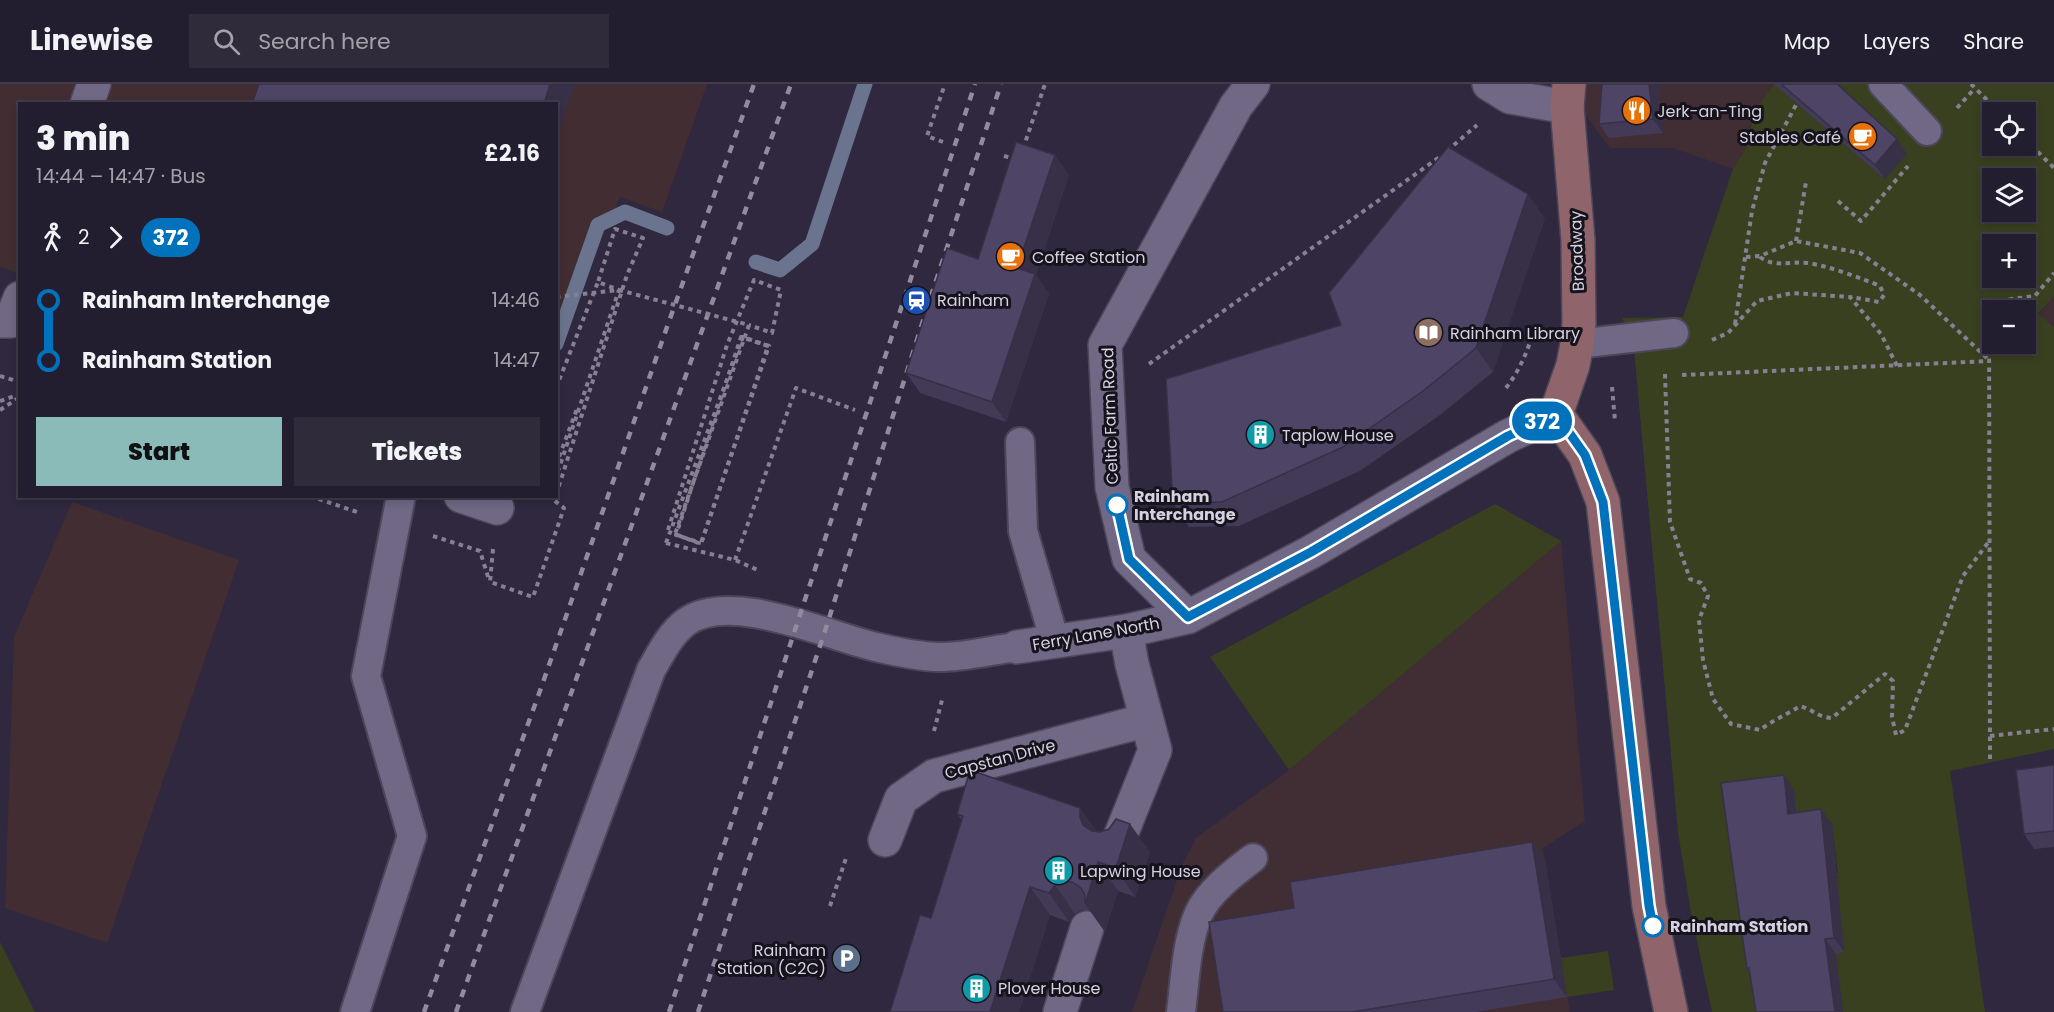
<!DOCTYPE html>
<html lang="en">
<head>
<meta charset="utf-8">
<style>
  :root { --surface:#231e2f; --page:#2f2b3b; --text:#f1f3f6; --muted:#a3a2aa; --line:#403c4b; --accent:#8bbbb9 }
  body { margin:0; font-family:Poppins,sans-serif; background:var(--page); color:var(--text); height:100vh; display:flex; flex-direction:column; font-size:22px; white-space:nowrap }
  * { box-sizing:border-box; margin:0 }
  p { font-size:20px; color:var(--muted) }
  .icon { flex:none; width:33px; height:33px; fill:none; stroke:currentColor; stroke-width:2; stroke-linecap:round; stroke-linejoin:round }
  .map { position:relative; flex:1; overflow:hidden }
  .panel { position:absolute; left:18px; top:18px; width:540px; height:396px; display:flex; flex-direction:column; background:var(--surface); border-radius:0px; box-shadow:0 3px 9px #0003,0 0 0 2px var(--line) }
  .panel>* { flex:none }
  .badge { padding:0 12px; border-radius:20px; font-size:21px; line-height:39px }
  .controls { position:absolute; left:1982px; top:18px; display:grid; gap:12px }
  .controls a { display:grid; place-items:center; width:54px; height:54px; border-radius:0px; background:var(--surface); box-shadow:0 3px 9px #0003,0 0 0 2px var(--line); font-size:30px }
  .map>.badge { position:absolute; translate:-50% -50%; box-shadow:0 0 0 3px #fff }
  .legs { display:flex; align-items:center; gap:9px; height:66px; padding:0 18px; font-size:20px }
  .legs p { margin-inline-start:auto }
  .head { display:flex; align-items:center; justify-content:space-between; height:102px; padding:0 18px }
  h1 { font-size:33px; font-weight:800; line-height:45px }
  .cta { display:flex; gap:12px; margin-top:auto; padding:12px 18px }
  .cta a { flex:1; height:69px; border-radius:0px; background:var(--accent); color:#111; font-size:24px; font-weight:800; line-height:69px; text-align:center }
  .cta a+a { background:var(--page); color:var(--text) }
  ul { padding:0 18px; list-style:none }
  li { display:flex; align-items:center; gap:21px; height:60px; font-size:22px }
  li i { display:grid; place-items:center; width:9px; height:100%; margin:0 8px; background:currentColor }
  li i::after { content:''; width:15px; height:15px; margin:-8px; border:4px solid; border-radius:50%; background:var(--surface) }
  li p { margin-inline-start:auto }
  li:first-child i { background:linear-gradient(#0000 50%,currentColor 0) }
  li:last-child i { background:linear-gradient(currentColor 50%,#0000 0) }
  header { display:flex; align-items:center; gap:36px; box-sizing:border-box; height:84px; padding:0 30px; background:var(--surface); border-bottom:2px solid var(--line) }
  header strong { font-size:28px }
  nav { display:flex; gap:33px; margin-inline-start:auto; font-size:21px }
  .search { width:420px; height:54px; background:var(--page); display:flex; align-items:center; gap:15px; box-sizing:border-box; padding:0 21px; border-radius:0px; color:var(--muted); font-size:22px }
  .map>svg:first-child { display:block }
  .commercial { fill:#412e34 }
  .industrial { fill:#422e32 }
  .green { fill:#39401f; fill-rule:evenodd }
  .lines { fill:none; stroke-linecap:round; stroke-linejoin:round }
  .stream { stroke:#6a748e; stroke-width:15 }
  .lane-casing { stroke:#4c465a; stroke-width:32 }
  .street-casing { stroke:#4c465a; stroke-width:36 }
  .secondary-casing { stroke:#4c465a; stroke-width:36 }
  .path { stroke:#868093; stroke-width:4; stroke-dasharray:4.5 4.5; stroke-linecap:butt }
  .lane { stroke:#706884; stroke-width:28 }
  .street { stroke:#706884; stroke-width:33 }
  .secondary { stroke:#90646b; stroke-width:33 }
  .rail { stroke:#908b9d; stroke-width:4.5; stroke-dasharray:8 8; stroke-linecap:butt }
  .path-bridge { stroke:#868093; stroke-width:4; stroke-dasharray:4.5 4.5; stroke-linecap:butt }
  .wall { fill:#433a57 }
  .shaded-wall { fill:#373047 }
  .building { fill:#4e4465; stroke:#373047; stroke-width:1.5 }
  .line-1-casing { stroke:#fff; stroke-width:14 }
  .line-1 { stroke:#0072bc; stroke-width:9 }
  .stop-1-dot { fill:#fff; stroke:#0072bc; stroke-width:3 }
  .labels { text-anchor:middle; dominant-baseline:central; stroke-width:6; stroke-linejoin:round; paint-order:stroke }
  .poi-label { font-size:16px; fill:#d5d1e0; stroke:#16131d; text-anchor:start }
  .street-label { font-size:16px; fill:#d5d1e0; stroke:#16131d }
  .stop-label { font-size:16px; font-weight:bold; fill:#d5d1e0; stroke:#16131d; text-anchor:start }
</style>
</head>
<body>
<header>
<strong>Linewise</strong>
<div class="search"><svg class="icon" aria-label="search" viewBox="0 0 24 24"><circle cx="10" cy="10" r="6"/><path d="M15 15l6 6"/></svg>Search here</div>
<nav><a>Map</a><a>Layers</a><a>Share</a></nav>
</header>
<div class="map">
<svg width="2054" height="928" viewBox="0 0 2054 928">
  <rect width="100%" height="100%" fill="#2f283f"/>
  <path class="commercial" d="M1562,0H1774L1755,26L1747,62L1733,85L1673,64H1610Z
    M2054,212V243L2038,231Z
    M1561,457L1585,737L1543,764L1570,928H1132L1182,781L1196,754L1289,686Z"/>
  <path class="industrial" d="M0,0H707L662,128L620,113L557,255L556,20H20L19,190L0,183Z
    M72,418L239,476L107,859L5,824L14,553Z"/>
  <path class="green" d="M1774,0H2054V212L2038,230L2054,243V665L1950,687L1985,928H1712L1691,829L1678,748L1633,254L1622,234L1683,233L1733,85L1747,62L1755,26ZM1992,28H2025V62H1992ZM1992,94H2025V128H1992ZM1992,160H2025V194H1992ZM1992,226H2025V260H1992ZM1732,714L1832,740L1838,789L1805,793ZM1840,830L1844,868L1819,872Z
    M1495,420L1561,457L1289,686L1210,573Z
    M0,858L35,928H0Z
    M1608,867L1614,906L1567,913L1561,874Z"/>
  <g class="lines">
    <path class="stream" d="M756,178L780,186L812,160L865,0
      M556,260L598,141L625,128L667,144"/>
    <defs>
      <path id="lane" d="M1883,0L1927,47
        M1577,260L1674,249
        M1020,358L1023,447L1055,558
        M355,928L412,752L366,592L401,412
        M525,928L651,586C661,569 670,550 686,538C731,506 828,552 876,563C893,567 923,573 940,573C965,573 992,566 1017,563
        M1181,928C1185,897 1186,860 1198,831C1208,808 1233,789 1253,774"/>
      <path id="street" d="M1489,0L1510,13L1567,23
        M87,20L94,0
        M0,237H11L20,214
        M461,412L497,424
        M1188,533L1129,475L1112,403L1105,261L1236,22L1253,0
        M1017,563L1126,547L1188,533L1311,468L1508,352L1556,330
        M885,756L901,715L934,692L1147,636
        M1118,758L1155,666L1132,580L1126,547
        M1060,928L1087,844"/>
      <path id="secondary" d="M1569,0L1567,23L1578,156L1579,240L1577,260L1573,281L1556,330L1585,371L1603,418L1649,822L1671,928"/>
    </defs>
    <use href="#lane" class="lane-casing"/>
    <use href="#street" class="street-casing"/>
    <use href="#secondary" class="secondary-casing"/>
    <path class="path" d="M1971,0L1999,28
      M1957,24L1975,4
      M2025,55L2054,84
      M943,58L927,52L945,0
      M1023,65L1045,0
      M1447,67L1477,41
      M1004,72L1015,75
      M1838,117L1861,137L1908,82
      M1796,157L1806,98
      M1746,173L1760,172L1796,157L1860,169L1920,211L1989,276
      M1760,173C1775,184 1789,177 1807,179C1826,181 1861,194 1880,202L1884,211L1879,218L1851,213
      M1735,240L1752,127L1765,79L1797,19
      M1712,256L1728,249L1757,217L1792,209L1850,213L1881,250L1897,282
      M1149,280L1441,72
      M1665,290L1670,438L1690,495L1701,499L1708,512L1699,536L1703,576L1713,615L1731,640L1760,646C1773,636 1786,631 1800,622C1814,626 1817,633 1832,634L1885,590L1893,597L1892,633L1896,651L1905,646L1963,492L1990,456
      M1682,291L1990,277
      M0,292L20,298
      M1612,303L1615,337
      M1506,304C1519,287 1527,269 1533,249
      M0,317L20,310
      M0,326L20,313
      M556,411L627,191L643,154L615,145L598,198
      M310,412L357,428
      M668,446L727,261L754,196L781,206L772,249L749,241
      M433,452L480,467L489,496
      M666,459L743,253L769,262L701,459
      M666,459L735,476L760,487
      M493,465L490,498L533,513L564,424L550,413
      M735,476L796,304L855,326
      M934,647L942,616
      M1990,652L2054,645
      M1990,675L1989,218L2035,212L2054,189
      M830,822L846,774"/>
    <use href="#lane" class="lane"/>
    <use href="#street" class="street"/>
    <use href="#secondary" class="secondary"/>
    <path class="rail" d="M424,928L541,604L667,243L754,0
      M456,928L791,0
      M669,928L975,0
      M698,928L825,547L928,221L1001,0"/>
    <path class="path-bridge" d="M556,213L619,206L749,241L675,450L701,460L768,262L741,253L676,451L701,459
      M556,304L598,198L619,206L556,393
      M556,381L577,325"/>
  </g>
  <path class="wall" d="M1774,0H1837L1907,70L1885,95Z
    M1658,5L1663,49L1609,54L1599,40Z
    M1055,71L1069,91L1036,191L1049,210L1006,338L920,309L906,289L978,175Z
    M1545,134L1493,288L1440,331L1360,387L1239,442L1189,443L1173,419L1341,241Z
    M2054,681V763L2034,765L2024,750Z
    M1794,706L1797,728L1832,740L1844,868L1750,889L1747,885Z
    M1080,724L1097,748L1150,768L1135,813L1118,807L1105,848L1090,826H1082L1075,830L1069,838L1050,831L1019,928H890L931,834L962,737L957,730Z
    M1532,758L1545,777L1567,913L1476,928H1223L1294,824Z"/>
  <path class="shaded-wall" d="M550,0H575L556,56V20H544Z
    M1649,0H1662L1658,5L1663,49L1653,35Z
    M1897,55L1907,70L1885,95L1875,81Z
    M1055,71L1069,91L1036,191L1049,210L1006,338L992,318L1017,184Z
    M1528,110L1545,134L1493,288L1476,264Z
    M1784,691L1794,706L1798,744L1788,730Z
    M1080,724L1100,752V761L1083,741L1080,733Z
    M1821,725L1832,740L1844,868L1834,854Z
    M1130,740L1150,768L1135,813L1116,784Z
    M1532,758L1545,777L1567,913L1554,895Z
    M1098,778L1118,807L1105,848L1085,820Z
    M1055,801L1075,830L1069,838L1049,809Z
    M1030,803L1050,831L1019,928H990Z
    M1825,855L1836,870L1843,928H1835Z"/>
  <path class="building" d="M259,0H550L544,20H252Z
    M1602,0H1649L1653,35L1599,40Z
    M1781,0H1837L1897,55L1875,81Z
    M1016,58L1055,71L1017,184L1035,190L992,318L906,289L947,164L978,175Z
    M1448,63L1528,110L1476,264L1423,307L1343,363L1222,418L1173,419L1166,295L1341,241L1329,209Z
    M2054,681V747L2024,750L2016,686Z
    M970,686L1080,724V733L1083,741L1092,747L1100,748L1109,745L1116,735L1130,740L1116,784L1098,778L1085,820V811L1081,804L1072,798L1063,797L1055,801L1049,809L1030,803L990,928H890L920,831L931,834L963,732L957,730Z
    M1784,691L1788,730L1821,725L1834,854L1825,855L1835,928H1756L1749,884L1747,885L1721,699Z
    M1532,758L1554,895L1352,928H1223L1209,838L1294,824L1290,798Z"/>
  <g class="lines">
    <defs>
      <path id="line-1" d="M1117,421L1129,475L1188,533L1311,468L1508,352L1556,330L1585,371L1603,418L1649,822L1653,842"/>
    </defs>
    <use href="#line-1" class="line-1-casing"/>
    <use href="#line-1" class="line-1"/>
  </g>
  <defs>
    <symbol id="restaurant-disc" viewBox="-11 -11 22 22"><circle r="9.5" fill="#e8710a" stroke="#16131d"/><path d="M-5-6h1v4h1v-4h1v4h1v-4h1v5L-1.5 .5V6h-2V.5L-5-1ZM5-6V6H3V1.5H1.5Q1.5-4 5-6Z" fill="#fff"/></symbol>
    <symbol id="cafe-disc" viewBox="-11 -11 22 22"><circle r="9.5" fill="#e8710a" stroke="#16131d"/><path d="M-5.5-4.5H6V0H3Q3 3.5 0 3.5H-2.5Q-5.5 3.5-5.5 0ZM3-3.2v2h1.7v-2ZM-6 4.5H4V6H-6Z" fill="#fff"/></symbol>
    <symbol id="station-disc" viewBox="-11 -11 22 22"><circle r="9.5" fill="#1a4fb4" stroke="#16131d"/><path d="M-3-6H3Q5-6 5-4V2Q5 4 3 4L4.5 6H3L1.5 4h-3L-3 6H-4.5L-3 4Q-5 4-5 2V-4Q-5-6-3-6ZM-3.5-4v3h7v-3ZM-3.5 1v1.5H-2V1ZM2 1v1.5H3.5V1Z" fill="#fff"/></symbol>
    <symbol id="library-disc" viewBox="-11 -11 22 22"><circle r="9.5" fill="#8d6e63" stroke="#16131d"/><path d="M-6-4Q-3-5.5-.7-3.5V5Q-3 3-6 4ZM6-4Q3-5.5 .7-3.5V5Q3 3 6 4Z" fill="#fff"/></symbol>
    <symbol id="building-disc" viewBox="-11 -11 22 22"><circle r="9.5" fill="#0f9aa8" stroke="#16131d"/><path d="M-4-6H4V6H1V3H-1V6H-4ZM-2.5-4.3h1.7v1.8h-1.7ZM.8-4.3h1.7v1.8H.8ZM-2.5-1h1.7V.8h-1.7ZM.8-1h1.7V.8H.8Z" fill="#fff"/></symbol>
    <symbol id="parking-disc" viewBox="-11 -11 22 22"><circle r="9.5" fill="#5c6f8a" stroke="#16131d"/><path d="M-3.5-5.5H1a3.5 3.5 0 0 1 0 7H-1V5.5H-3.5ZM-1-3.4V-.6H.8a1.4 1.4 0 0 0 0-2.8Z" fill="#fff"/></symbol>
  </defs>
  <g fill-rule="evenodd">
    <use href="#restaurant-disc" x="1620" y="10" width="33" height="33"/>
    <use href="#cafe-disc" x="1846" y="36" width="33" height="33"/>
    <use href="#cafe-disc" x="994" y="156" width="33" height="33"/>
    <use href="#station-disc" x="900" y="200" width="33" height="33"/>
    <use href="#library-disc" x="1412" y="232" width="33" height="33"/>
    <use href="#building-disc" x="1244" y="334" width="33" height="33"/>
    <use href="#building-disc" x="1042" y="770" width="33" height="33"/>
    <use href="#parking-disc" x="830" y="858" width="33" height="33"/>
    <use href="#building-disc" x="960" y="888" width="33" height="33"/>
  </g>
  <g class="stop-1-dot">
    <circle cx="1117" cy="421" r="10"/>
    <circle cx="1653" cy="842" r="10"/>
  </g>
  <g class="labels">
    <g class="poi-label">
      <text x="1657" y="27">Jerk-an-Ting</text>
      <text x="1841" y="53" text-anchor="end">Stables Café</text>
      <text x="1032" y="173">Coffee Station</text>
      <text x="937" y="216">Rainham</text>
      <text x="1450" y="249">Rainham Library</text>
      <text x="1282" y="351">Taplow House</text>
      <text x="1080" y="787">Lapwing House</text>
      <text x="826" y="866" text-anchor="end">Rainham<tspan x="826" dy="18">Station (C2C)</tspan></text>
      <text x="998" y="904">Plover House</text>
    </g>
    <g class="street-label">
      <text transform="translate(1577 167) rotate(-92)">Broadway</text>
      <text transform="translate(1110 332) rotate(-92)">Celtic Farm Road</text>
      <text transform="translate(1096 550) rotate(-10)">Ferry Lane North</text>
      <text transform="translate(1000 675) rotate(-15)">Capstan Drive</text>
    </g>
    <g class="stop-label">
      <text x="1134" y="412">Rainham<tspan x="1134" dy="18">Interchange</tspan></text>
      <text x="1670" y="842">Rainham Station</text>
    </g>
  </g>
</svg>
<div class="controls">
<a><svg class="icon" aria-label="locate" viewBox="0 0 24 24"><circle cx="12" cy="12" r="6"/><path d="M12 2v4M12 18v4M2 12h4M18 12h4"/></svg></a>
<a><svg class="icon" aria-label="layers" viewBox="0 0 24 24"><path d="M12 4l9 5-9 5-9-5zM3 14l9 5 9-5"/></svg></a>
<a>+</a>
<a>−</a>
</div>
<b class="badge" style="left:1542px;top:337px;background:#0072bc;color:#fff">372</b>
<section class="panel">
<div class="head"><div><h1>3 min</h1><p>14:44 – 14:47 · Bus</p></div><b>£2.16</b></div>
<div class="legs"><svg class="icon" aria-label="walk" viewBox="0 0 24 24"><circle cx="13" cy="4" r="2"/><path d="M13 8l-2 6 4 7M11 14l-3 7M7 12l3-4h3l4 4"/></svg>2<svg class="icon" aria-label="forward" viewBox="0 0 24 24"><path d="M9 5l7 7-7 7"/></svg><b class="badge" style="background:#0072bc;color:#fff">372</b></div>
<ul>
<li><i style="color:#0072bc"></i><b>Rainham Interchange</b><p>14:46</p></li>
<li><i style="color:#0072bc"></i><b>Rainham Station</b><p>14:47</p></li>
</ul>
<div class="cta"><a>Start</a><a>Tickets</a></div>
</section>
</div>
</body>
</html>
